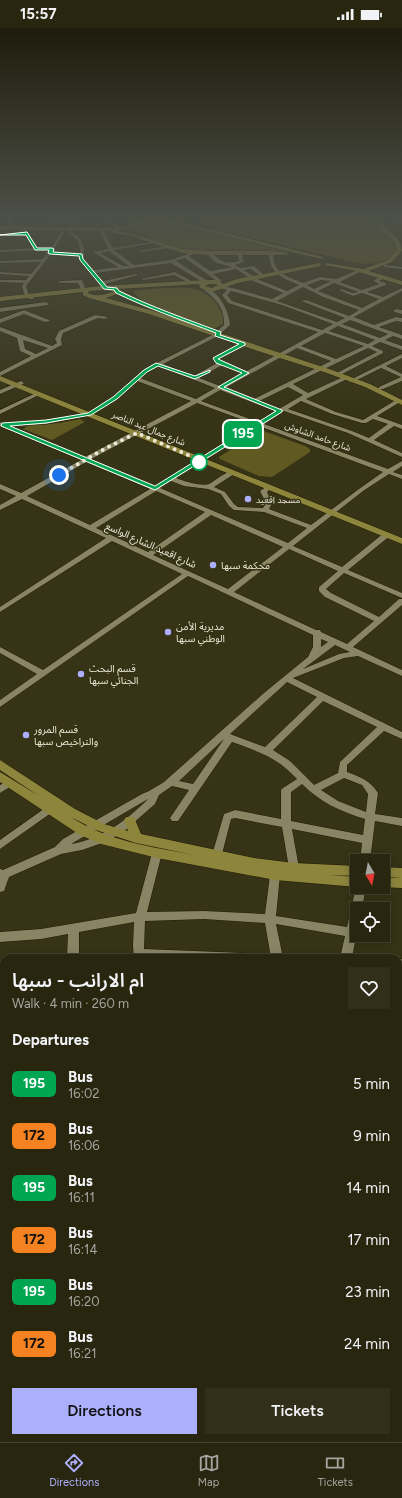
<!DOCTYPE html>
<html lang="en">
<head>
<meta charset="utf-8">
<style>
  :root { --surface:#292610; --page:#312e19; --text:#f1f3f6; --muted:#a5a59f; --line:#454330; --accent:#acaffb }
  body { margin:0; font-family:Figtree,"Noto Sans Arabic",sans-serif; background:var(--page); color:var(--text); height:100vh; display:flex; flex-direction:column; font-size:15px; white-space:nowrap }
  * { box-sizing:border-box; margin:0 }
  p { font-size:13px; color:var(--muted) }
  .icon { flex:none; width:22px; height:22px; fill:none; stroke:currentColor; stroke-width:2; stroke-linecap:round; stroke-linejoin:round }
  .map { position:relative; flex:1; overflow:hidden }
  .drawer { position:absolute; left:0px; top:926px; width:402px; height:488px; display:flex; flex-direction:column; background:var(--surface); border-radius:12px 12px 0 0; box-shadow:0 2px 10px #0003,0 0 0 1px var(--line) }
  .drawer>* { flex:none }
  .badge { padding:0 8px; border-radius:6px; font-size:14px; line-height:26px }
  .needle { width:26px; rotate:170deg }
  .controls { position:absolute; left:350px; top:826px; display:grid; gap:8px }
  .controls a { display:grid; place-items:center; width:40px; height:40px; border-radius:0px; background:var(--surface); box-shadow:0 2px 10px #0003,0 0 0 1px var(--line); font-size:20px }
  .you { position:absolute; width:20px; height:20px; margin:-10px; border:3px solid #fff; border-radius:50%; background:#1a73e8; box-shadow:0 0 0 6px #1a73e833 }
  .map>.badge { position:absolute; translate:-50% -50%; box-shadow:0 0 0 2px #fff }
  h2 { padding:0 12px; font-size:15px; line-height:36px }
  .round { display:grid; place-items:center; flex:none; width:42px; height:42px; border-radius:0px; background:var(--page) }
  .summary { display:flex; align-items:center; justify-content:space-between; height:68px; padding:0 12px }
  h1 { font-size:19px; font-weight:600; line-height:30px }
  .primary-button { display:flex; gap:8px; margin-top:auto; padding:8px 12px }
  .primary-button a { flex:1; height:46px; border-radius:0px; background:var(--accent); color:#111; font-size:16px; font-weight:600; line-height:46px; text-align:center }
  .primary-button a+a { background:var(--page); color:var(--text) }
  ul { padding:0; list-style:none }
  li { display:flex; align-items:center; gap:12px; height:52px; padding:0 12px }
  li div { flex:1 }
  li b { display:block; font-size:15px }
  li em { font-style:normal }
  li .badge { min-width:44px; font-weight:700; text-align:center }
  .status { display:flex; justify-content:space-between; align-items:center; height:28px; padding:0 20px; background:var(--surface); direction:ltr }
  .status svg { height:11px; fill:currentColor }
  .menu { display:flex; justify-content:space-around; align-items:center; height:56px; border-top:1px solid var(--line); background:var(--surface); font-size:11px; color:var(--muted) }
  .menu a { display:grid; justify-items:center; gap:2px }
  .menu .on { color:var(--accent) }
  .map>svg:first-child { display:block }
  .green { fill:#615922 }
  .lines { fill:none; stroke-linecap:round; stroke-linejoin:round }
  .minor-casing { stroke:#1f1b00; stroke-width:1 }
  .major-casing { stroke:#1f1b00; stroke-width:1 }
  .minor { fill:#888464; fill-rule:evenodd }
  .major { fill:#8e853d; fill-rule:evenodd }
  .line { fill:#00a651; stroke:#fff }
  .walk { stroke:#ebe9d8; stroke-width:4; stroke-dasharray:0 7.2 }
  .stop-dot { fill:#fff; stroke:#00a651; stroke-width:2 }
  .poi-dot { fill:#acaffb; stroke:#373316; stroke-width:1.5 }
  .labels { text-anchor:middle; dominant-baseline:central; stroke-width:3; stroke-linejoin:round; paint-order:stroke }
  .far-street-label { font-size:9px; fill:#ebe9d8; stroke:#373316 }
  .far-poi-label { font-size:9px; fill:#ebe9d8; stroke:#373316; text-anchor:start }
  .street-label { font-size:10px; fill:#ebe9d8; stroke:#373316 }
  .poi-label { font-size:10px; fill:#ebe9d8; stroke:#373316; text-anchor:start }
</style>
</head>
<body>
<div class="status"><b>15:57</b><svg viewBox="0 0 49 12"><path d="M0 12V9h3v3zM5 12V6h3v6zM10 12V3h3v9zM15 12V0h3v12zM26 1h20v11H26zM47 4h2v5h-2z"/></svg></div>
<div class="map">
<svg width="402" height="1414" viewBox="0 0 402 1414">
  <rect width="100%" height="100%" fill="#373316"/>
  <path class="green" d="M161,187H364L397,216L399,222C386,235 374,237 356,235L199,197L200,192L160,189Z
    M167,193L293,224H204L169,219L129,201L142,195Z
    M162,260C184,260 205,256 218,278C222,285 224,288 223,296L216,300H212C191,292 145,282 133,263Z
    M80,391L85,394L52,412L23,401L28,397L60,395Z
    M261,402L305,418L310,421V424L272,449L259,448L220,431L219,429Z"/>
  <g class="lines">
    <defs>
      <path id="minor" d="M8,187H12L11,201L9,202L7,201Z
        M74,187H78L77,189L105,188L122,201L118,202L102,190L76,192L72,204C83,211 85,218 84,231L94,242L118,239L93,224L108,221L100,203L102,202L104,203L113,220L157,213L155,215L114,222L134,237L171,232L195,223L197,225L189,228L210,243L232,239L216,235L206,225V223H210C221,234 224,236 239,233L237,224L239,223L241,224L244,234L235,237L240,240L254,238L263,246L259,247L251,241L243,242L252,247V249L287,263L299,257C281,249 269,246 269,224L271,223L273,224C273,246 285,247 303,255L320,249L336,251L360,241L362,242V243L340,254L362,262L379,256L373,253L381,248H385V250L379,253L386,255V257L367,264L383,269L402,260V263L354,289L374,297L396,289L402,290V294L396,293L379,299L402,307V311L393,308L385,312L402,318V322L380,314L372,318L383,323V325L342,346L337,345L377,324L368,320L293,356L308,365L343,349H347V351L306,371L336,384L363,392L396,372H400V374L377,388L402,397V401L394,398L374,412L402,425V429L348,405L284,383L264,396L388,441L402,433V438L393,444L402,447V451L389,446L363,463L293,518L342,539L384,505H387L391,507L348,542L402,565V570L344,545L326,561L331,565L379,589L399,571H402V577L353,619L402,642V648L358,628L344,630L293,650L402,704V711L384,703L347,737V744C360,749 370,752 378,765L375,786L402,790V798L375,793L370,833H360L362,815L292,801L299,840L298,843L294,844L290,843L289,840L282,799L235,790L231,791L221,830L217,831L213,830L212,827L224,786L235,782L281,791V762L283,760L297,751C277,729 259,724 232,714L178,793H172L170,790L189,762L172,758L159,767L155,776L123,804L105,814L82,822L61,826L9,849L4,863L0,864V841L3,842L55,819L63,811L142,766L149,763L164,754L264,665L308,629L313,619V607L188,548L0,679V672L37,646L0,625V619L43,642L182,546L112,513L0,584V579L106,510L22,471L0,482V477L16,468L0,461V456L21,465L81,432L0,398V394L4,396L46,392L87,385L113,369L143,342L214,306L224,297C225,281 216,271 204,262V260C218,260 230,285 230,297L218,308L163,336L194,348L217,335L213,332L217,327L243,314L246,316L245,317L221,329L219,331L247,343L318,304L228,275L222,267L227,262L220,260V258L233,260L272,271L283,265L248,251V249L236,241L213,246L222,253L218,254L185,230L176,233L208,253V255H204L171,235L96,245L103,253L136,246L138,247L105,256L108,260L106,261L80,232V228L51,226L26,258L28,265L34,270L33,271H29L24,265L22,258L24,255L0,254V252H26L29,248L0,246V244L31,246L41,234L0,235V233L43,231L49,222L0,224V222L33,220L25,206L0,208V206L28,203L38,220H51L62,203L64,204L53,224L80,226C81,214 76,211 68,204L72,194L45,196L43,195L72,191ZM110,223V224L129,238H123L100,225ZM321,252L331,253L314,261L307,257ZM334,255L358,264L353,265L341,261L339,262L353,268L362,265L379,271L362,280L318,263ZM303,259L323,269L359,282L349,288L306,272L301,273L345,290L337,294L277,273ZM231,263L282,277L333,296L322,302L232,273L227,267ZM350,292L388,306L380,310L342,296ZM338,298L375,312L368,316L329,303ZM325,305L364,318L336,331L301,318ZM297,320L331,333L254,371L225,360ZM222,337L242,345L220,358L199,350ZM159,338L215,360L196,371L140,350L147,344ZM137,353L191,373L85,429L11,398L46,396L91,387L117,371ZM288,359L303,367L279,381L259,373ZM220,362L275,383L258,394L201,373ZM301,373L332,386L362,395H366L373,391L388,396L369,410L352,403L288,381ZM197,375L254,396L155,458L91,431ZM259,398L383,444L359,461L311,497L269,481L272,475L267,464L272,459L269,457L260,463L266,475L263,480L238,479L234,476L225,464L214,459L234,446V444C226,442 217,452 209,456C202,459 183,453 176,450ZM86,434L150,461L90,497L27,468ZM171,453L184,458L208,461L221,466L229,478L234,482L264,484L307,500L288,515L160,460ZM156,463L205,484L148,524L96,500ZM211,487L283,519L228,561L153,527ZM289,521L338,543L319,559V563L325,569L374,593L347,616L321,604L320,602H316L234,564ZM321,611L328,614L321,619ZM335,617L350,624L339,626L303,641ZM287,654L317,669L265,719L230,706ZM323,673L377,699L340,734L338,745L314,757L290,733L273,722ZM224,711L193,756L179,753ZM344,750L362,757L368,766L366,784L338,773L321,762ZM302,756C320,774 341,784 365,791L363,807L291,793V764ZM148,771C127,792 102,811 71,816Z
        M370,188L402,191V193L372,190Z
        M167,218L169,220L141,224L139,223Z
        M384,237L402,239V241L384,239Z
        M175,244L195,255L191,256L174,247L143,252L141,251Z
        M82,252L86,263H82L78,255H60L58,254L60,253Z
        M46,274L49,276L48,277L0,284V280Z
        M396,281L402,282V286L394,284V282Z
        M24,282L49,292L50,293L45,294L24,286L0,295V291Z
        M95,287L108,289L105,291L98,290L63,305L61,311L62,317L0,348V344L31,328L20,323L17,310L0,303V299L52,318L57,315L55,311L59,303ZM23,312L48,320L36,326L25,321Z
        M402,326V330L386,338L402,346V353L383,361H379V359L401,349L381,340L353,354L348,353Z
        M21,353L24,355L23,356L0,366V362Z
        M36,365L41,366L0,386V382Z
        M10,752L13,753L15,755L13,757L0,765V757Z
        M48,778L51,779L53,782L51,785L0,821V812Z
        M157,821L161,822L162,825L147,884L204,883L265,886L270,847L271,844L275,843L279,844L280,847L276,888L347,899L356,859L357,857V859H366L362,881H357V903L352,930H340L345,908L276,896L283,930H271L265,895L204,891L145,893L144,921L243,925L247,927L249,930H134L133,918L134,894L79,904V930H67L68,906L41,911L0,914V904L41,901L136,885L152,825L153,822Z
        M398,931H402V941H398Z
        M0,947H4V957H0Z
        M4,1027V1047L1,1049L0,1029Z
        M398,1042L402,1043V1055L398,1054Z
        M4,1104V1116L0,1117V1105Z
        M398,1249H402V1263H398Z
        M398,1358H402V1372H398Z
        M0,1373H4V1389H0Z
        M7,1410H23V1414H7Z
        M95,1410H111V1414H95Z
        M209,1410H225V1414H209Z
        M349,1410H365L364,1414H348Z
        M379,1410H395V1414H379Z"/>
      <path id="major" d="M366,187H372C381,196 402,209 402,223L392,234L369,243L402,253V257L352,242L324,237L327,235L363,241L388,232L397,222L394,214Z
        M165,190L324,229L321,231L165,194L144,195L117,203L134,206L182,221L208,223H273L289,225L286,227H208L182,225L131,208L113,205V203L0,202V198L109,200L122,199L143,191Z
        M319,235L321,236V238L238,255L212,264L200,260L199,256L118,261L152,278L153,279L150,281L117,266L106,270L154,283L332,342L370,356L402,372V377L365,359L327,345L252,321L149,286L89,270L83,267V264L0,273V269L101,258L206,252H218L223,256L237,251ZM209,256H216L218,257L212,260L205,258ZM101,262L114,263C106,267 96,269 88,265L89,263Z
        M0,348L402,510V516L0,353Z
        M0,732L75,781L104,796L128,803L124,792L126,789H134L141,806L254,830L294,835L357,838V848L329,847L357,849V859L275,852L157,830L101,816L80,807L0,754V744L39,768L0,742ZM71,789L96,802L136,815L194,827C152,819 107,813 71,789Z
        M383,839L402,840V860L380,859H383V850H402L383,849Z"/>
    </defs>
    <use href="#minor" class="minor-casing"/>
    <use href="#major" class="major-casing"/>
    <use href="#minor" class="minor"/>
    <use href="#major" class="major"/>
  </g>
  <linearGradient id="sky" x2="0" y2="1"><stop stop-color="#1e1c0c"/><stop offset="0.49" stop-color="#4d5047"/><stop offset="1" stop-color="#4d5047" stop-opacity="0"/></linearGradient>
  <rect width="402" height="385" fill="url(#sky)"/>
  <path class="line" d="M27,204L37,220H52L54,221L53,224L82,226L83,231L107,259L117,260L119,263C152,279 186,291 221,304L220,307L245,315V317L218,331L249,345L224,359L282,382V384L155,462L1,398L2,395L46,392L88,385L113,369L144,342L156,335L195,348L210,342V344L195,351L158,338L147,344L117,371L91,387L46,395L10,398L155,458L276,383L218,359L242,345L216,335L213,330L239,316L215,308L216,305C182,292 149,281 116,265L114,262L104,261L80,232L79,228L50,226L48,225L49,222H35L26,207H0Z"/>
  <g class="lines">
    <path class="walk" d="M59,447L106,420L137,405L202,433L199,434"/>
  </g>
  <circle class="stop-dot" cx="199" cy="434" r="8"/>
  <g class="poi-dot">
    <circle cx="248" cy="471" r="4"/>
    <circle cx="213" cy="537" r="4"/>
    <circle cx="168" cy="604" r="4"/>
    <circle cx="81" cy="646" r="4"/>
    <circle cx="26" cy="707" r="4"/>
  </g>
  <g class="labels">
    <g class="far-street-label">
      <text transform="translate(149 400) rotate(22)">شارع جمال عبد الناصر</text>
      <text transform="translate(318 408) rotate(20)">شارع حامد الشاوش</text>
    </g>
    <g class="far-poi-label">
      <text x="256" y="471">مسجد اقعيد</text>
    </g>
    <g class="street-label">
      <text transform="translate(151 517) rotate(24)">شارع اقعيد الشارع الواسع</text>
    </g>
    <g class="poi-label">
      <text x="221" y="537">محكمة سبها</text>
      <text x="176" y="598">مديرية الأمن<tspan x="176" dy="12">الوطني سبها</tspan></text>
      <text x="89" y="640">قسم البحث<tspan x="89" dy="12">الجنائي سبها</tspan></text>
      <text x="34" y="701">قسم المرور<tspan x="34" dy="12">والتراخيص سبها</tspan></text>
    </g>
  </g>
</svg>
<div class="controls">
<a><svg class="needle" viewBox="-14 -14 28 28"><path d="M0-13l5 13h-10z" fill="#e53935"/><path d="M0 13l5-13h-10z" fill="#a5a59f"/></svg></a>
<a><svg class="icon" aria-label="locate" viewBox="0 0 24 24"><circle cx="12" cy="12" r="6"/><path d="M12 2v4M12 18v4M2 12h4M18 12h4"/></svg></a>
</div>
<div class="you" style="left:59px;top:447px"></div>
<b class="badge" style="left:243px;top:406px;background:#00a651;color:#fff">195</b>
<section class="drawer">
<div class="summary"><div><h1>ام الارانب - سبها</h1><p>Walk · 4 min · 260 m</p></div><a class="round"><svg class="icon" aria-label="heart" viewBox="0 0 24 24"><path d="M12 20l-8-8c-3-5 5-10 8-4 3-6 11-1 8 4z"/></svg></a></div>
<h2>Departures</h2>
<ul>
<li><span class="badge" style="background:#00a651;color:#fff">195</span><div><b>Bus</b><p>16:02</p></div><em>5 min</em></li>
<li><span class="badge" style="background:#f58220;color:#111">172</span><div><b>Bus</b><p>16:06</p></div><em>9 min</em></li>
<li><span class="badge" style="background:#00a651;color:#fff">195</span><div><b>Bus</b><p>16:11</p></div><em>14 min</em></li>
<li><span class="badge" style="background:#f58220;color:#111">172</span><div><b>Bus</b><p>16:14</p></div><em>17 min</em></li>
<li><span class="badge" style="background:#00a651;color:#fff">195</span><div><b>Bus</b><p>16:20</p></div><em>23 min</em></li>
<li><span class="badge" style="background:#f58220;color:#111">172</span><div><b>Bus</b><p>16:21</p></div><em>24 min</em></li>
</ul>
<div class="primary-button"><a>Directions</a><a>Tickets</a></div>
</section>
</div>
<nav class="menu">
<a class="on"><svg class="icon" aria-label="directions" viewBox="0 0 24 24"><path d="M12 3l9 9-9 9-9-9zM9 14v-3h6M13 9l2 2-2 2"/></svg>Directions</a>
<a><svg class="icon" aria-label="map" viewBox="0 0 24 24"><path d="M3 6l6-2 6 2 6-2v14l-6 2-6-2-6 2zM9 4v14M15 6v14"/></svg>Map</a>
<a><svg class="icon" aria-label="tickets" viewBox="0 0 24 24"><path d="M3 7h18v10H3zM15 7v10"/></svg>Tickets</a>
</nav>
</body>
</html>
